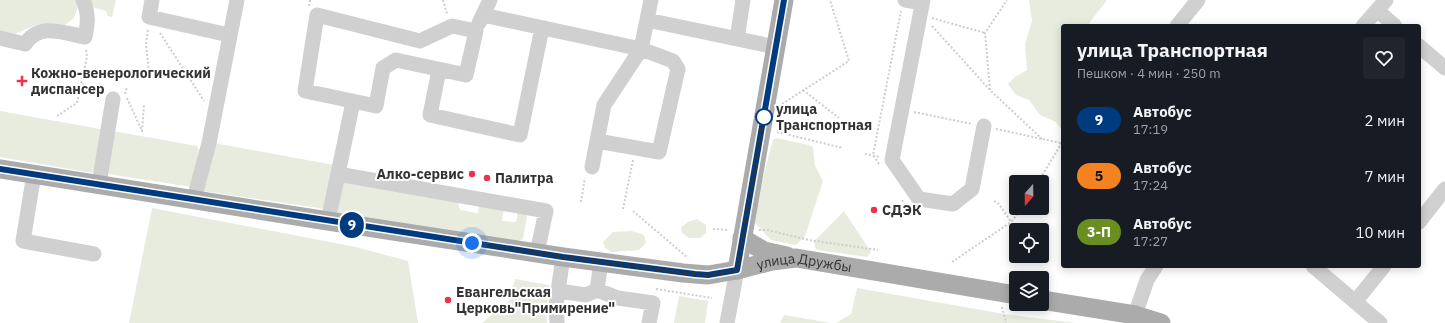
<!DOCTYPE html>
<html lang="ru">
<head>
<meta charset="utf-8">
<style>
  :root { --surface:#171b24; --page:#20242c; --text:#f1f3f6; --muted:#9ea1a6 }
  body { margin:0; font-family:"IBM Plex Sans",sans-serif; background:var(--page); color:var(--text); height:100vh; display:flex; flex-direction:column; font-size:15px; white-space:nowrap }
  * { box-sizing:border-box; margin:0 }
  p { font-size:13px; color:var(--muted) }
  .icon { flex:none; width:22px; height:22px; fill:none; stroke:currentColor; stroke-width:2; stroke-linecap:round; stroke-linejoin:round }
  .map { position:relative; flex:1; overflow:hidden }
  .drawer { position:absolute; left:1061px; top:24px; width:360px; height:244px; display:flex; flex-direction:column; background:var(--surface); border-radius:4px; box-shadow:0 2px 10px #0003 }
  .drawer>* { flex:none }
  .badge { padding:0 8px; border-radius:13px; font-size:14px; line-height:26px }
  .needle { width:26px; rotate:200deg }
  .controls { position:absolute; left:1009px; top:175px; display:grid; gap:8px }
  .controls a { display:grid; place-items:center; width:40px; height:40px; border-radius:4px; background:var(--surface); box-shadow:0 2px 10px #0003; font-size:20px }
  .you { position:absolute; width:20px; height:20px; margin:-10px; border:3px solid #fff; border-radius:50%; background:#1a73e8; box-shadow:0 0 0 6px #1a73e833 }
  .map>.badge { position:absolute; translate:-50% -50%; box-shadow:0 0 0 2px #fff }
  .round { display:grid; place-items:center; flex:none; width:42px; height:42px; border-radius:4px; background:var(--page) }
  .headline { display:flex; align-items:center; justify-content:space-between; height:68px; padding:0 16px }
  h1 { font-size:19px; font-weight:700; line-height:30px }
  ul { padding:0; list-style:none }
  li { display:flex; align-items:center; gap:12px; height:56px; padding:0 16px }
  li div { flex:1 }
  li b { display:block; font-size:15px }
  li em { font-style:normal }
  li .badge { min-width:44px; font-weight:700; text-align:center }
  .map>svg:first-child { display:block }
  .green { fill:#e7ecde }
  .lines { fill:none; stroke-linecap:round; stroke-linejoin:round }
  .path { stroke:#cdcdcd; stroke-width:2; stroke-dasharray:2 2; stroke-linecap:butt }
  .minor { stroke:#d0d0d0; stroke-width:15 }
  .major { stroke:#ababab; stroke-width:19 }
  .line-casing { stroke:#fff; stroke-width:9 }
  .line { stroke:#003b80; stroke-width:6 }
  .walk { stroke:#333; stroke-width:4; stroke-dasharray:0 7.2 }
  .poi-dot { fill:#ed324f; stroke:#fff; stroke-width:1.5 }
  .stop-dot { fill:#fff; stroke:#003b80; stroke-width:2 }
  .labels { text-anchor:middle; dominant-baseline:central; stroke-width:4; stroke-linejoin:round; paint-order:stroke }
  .poi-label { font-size:14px; font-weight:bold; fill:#333; stroke:#fff; text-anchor:start }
  .stop-label { font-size:14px; font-weight:bold; fill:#333; stroke:#fff; text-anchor:start }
  .street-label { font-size:14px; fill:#333; stroke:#fff }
</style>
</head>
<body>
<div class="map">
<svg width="1445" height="323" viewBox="0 0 1445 323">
  <rect width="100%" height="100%" fill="#fff"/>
  <path class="green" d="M0,0H77L79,4L74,18L61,28L39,24L14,34L0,31Z
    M86,0H116L112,17L108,16L106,11L89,6Z
    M1029,0H1107L1087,26H1063V131L1056,122L1040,115L1029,100L1016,95L1008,84L1015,77L1027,70L1025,44L1032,21Z
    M0,111L100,129L104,135L96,169L92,173L0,157Z
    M113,131L197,146L199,150L191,187L109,174L104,171Z
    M776,138L809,145L813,147L815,166L823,181L805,236L796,245L771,240L754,222L760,189L773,140Z
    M214,143L334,165L325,209L203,191Z
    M347,180L457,199L460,210L478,213L479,205L504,208L502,221L516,222L518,210H524L527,216L523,239L517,242L338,214L335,207L341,184Z
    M152,208L356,247L408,261L418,323H129Z
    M844,211L871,252L867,257L817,250L815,247L814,241Z
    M697,219L706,225V233L700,238H689L682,233L681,227L688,222Z
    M632,231L644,235L646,243L639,250L612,252L605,248L603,242L613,232Z
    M515,279L549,285L546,309L547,323H482L510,300Z
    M857,288L1004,314L1076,323H836L851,314Z
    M679,296L708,301L705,323H674Z
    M784,315L831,323H780Z"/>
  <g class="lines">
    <path class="path" d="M443,0L447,14
      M309,6L310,0
      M932,18L985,33
      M932,26L990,90L1042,139
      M148,30L146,44L149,73
      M160,33L204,101
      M86,50L87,57L81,84L105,90
      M803,90L839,118
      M990,90L985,33L1007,0
      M125,94L127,87
      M127,98L142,131L144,105
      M782,104L849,61L830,0
      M914,112L972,124
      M57,116L77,103L81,84
      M996,129L1061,143
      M777,132L843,148
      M865,154L880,157
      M879,164L873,155L901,11
      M1038,182L1063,141
      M902,200L907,207L910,208
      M994,201L999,204L1011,222
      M581,202L585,178
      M623,209L633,160
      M633,211L688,258
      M713,229L729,230
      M759,230H767L809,240L878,250
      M952,262L1011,222L1022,208
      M656,289L712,298
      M1002,307L1006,323"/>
    <path class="minor" d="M152,0L149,17L229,35
      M905,0L922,3
      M923,0L892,160L919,199L953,204L972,189L984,126
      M1377,10L1395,26
      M317,15L420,41L452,26L476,31L466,75L396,60L383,68L376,106L305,91Z
      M483,15L641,49L673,61L678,69L659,152L597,141
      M647,20L776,47
      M479,23L490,0
      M1177,26L1198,0
      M1363,26L1386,0
      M0,38L25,44C40,22 63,33 85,37C88,23 89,14 83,0
      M737,39L743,0
      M1419,46L1445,68
      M439,70L430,115L520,135L542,28
      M592,167L604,105L641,49L651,0
      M34,174L23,241L94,254
      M338,174L546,211L537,253
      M99,184L113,99
      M194,199L209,143L237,0
      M328,221L353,102
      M1419,222L1445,189
      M601,262L597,290L618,298L653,303L649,323
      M1313,266L1380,323
      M559,291L586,295L597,290
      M1355,302L1384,266
      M1135,315L1147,280L1156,266
      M557,323L556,305L563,257
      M727,323L737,270"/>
    <g class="major">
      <path id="s1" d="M0,169L328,221L563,257L683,273L708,275L737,270L772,261L796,258L1016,295"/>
      <path d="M742,238L764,251L787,256"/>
      <path d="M737,270L784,0"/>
      <path d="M1042,300L1135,315L1161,323"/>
    </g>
  </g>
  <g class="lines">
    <defs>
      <path id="line" d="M0,169L563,257L695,274L708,275L737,270L784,0"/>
    </defs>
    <use href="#line" class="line-casing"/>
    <use href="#line" class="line"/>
    <path class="walk" d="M472,243L563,257L683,273L708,275L737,270L764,117"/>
  </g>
  <g class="poi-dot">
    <path d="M20 75h4v4h4v4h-4v4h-4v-4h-4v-4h4z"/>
    <circle cx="472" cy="174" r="4"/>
    <circle cx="487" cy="178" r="4"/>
    <circle cx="874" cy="210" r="4"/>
    <circle cx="448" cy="300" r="4"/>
  </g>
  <circle class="stop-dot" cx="764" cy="117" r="8"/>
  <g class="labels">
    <g class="poi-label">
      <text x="31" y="73">Кожно-венерологический<tspan x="31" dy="16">диспансер</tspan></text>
      <text x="464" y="174" text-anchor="end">Алко-сервис</text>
      <text x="495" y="178">Палитра</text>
      <text x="882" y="210">СДЭК</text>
      <text x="456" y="292">Евангельская<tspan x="456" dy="16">Церковь"Примирение"</tspan></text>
    </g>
    <g class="stop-label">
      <text x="776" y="109">улица<tspan x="776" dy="16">Транспортная</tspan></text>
    </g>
    <g class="street-label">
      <text stroke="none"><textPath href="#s1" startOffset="814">улица Дружбы</textPath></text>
    </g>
  </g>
</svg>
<div class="controls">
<a><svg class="needle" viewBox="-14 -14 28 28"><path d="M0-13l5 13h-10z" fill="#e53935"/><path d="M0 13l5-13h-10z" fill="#9ea1a6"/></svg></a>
<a><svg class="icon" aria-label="locate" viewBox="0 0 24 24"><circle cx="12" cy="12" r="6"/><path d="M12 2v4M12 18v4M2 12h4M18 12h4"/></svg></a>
<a><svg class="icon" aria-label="layers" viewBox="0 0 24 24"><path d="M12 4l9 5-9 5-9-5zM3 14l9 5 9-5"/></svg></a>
</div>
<div class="you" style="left:472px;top:243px"></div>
<b class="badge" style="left:352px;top:225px;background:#003b80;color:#fff">9</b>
<section class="drawer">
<div class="headline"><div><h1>улица Транспортная</h1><p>Пешком · 4 мин · 250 m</p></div><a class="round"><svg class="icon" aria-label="heart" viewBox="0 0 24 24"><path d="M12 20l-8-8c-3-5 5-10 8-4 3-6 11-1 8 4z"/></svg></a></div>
<ul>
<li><span class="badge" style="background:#003b80;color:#fff">9</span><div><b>Автобус</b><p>17:19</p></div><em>2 мин</em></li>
<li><span class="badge" style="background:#f58220;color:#111">5</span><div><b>Автобус</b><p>17:24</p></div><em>7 мин</em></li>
<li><span class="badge" style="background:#6b8e23;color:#fff">3-П</span><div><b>Автобус</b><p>17:27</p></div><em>10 мин</em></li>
</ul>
</section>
</div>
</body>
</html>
